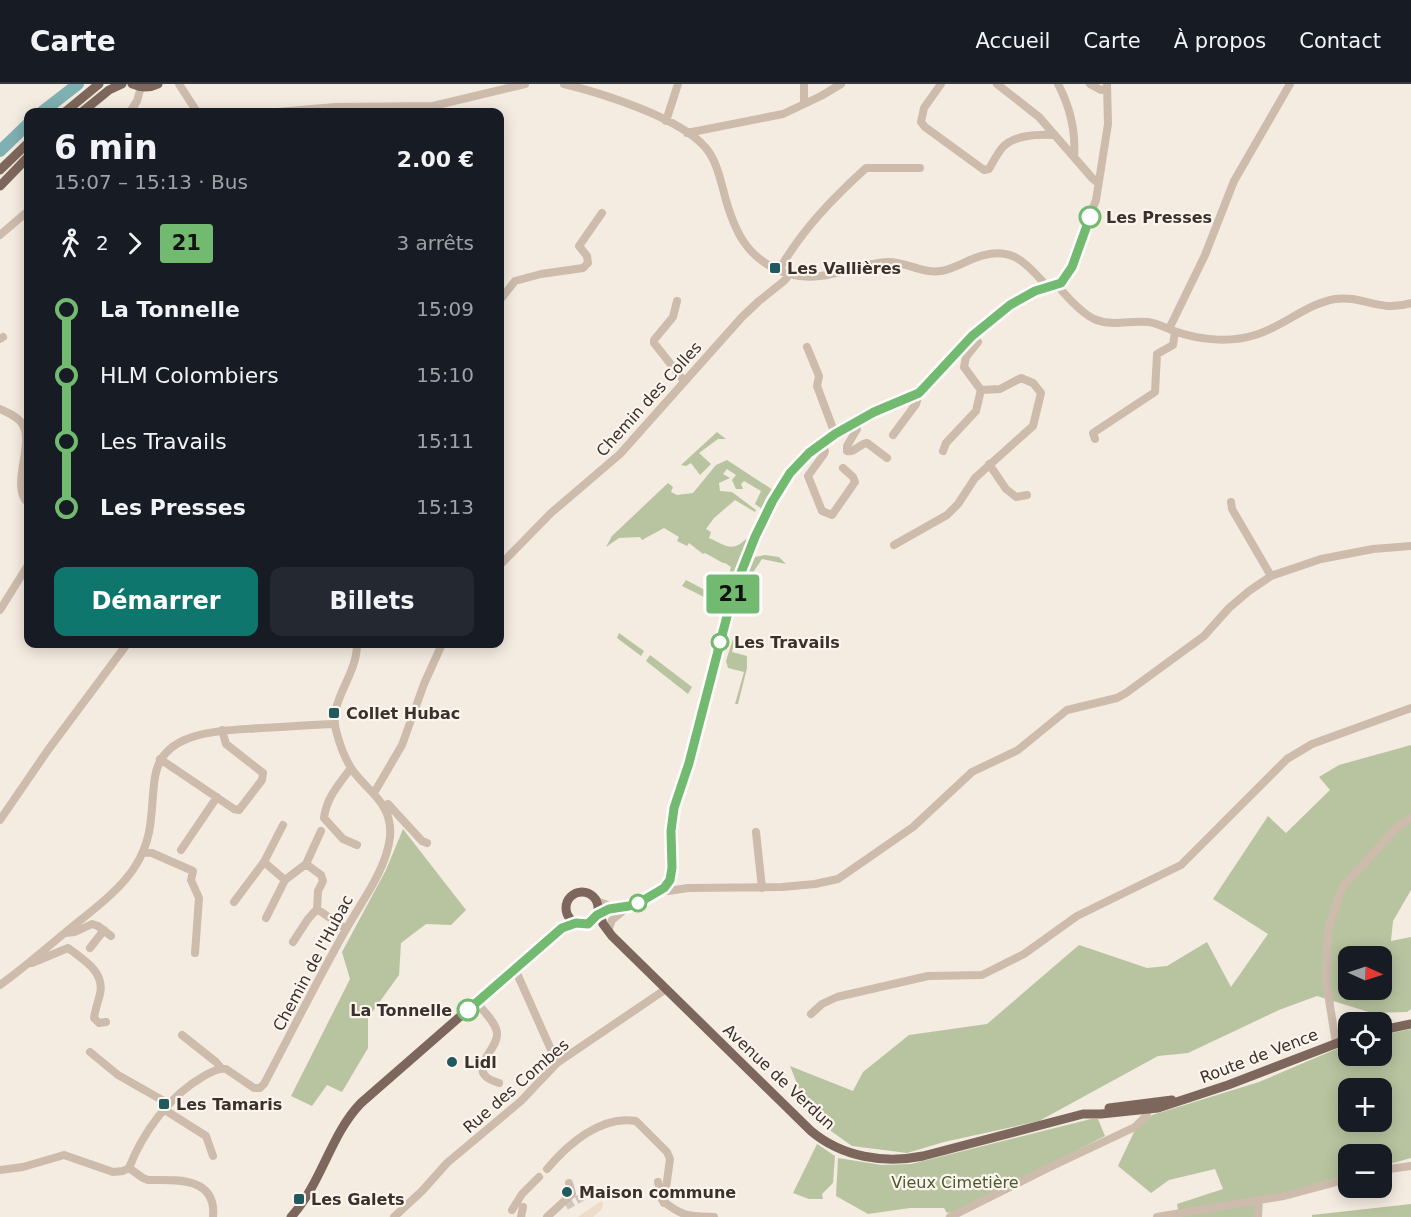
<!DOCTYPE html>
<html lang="fr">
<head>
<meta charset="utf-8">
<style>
  :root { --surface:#171b24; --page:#242831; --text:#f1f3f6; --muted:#9ea1a6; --line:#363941; --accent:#0f766e }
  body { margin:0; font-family:"DejaVu Sans",sans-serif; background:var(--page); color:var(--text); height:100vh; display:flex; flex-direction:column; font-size:22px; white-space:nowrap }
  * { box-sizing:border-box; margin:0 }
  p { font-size:20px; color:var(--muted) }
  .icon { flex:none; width:33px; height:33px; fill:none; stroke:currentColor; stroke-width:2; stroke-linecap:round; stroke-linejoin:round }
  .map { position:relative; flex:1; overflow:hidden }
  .panel { position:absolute; left:24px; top:24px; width:480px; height:540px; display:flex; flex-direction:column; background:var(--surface); border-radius:12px; box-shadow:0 3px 15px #0003 }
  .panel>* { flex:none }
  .badge { padding:0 12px; border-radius:4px; font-size:21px; line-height:39px }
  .needle { width:39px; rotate:93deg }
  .fabs { position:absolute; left:1338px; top:862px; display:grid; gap:12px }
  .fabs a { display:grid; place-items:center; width:54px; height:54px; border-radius:12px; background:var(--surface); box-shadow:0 3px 15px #0003; font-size:30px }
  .map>.badge { position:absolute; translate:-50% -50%; box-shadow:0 0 0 3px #fff }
  .legs { display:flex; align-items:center; gap:9px; height:66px; padding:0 30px; font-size:20px }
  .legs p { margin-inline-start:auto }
  .headline { display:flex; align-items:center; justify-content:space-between; height:102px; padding:0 30px }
  h1 { font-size:33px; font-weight:700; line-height:45px }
  .cta { display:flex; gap:12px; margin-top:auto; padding:12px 30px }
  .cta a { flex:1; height:69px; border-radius:12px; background:var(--accent); color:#fff; font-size:24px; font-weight:700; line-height:69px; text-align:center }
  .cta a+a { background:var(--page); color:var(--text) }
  ul { padding:0 30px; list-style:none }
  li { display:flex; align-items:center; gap:21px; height:66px; font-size:22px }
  li i { display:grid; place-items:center; width:9px; height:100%; margin:0 8px; background:currentColor }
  li i::after { content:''; width:15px; height:15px; margin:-8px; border:4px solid; border-radius:50%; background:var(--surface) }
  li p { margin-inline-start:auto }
  li:first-child i { background:linear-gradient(#0000 50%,currentColor 0) }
  li:last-child i { background:linear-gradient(currentColor 50%,#0000 0) }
  header { display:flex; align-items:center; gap:36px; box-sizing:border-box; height:84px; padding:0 30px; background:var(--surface); border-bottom:2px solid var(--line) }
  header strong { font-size:28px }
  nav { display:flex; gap:33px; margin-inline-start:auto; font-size:21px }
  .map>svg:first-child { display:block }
  .green { fill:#b8c4a0; fill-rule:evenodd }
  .plaza { fill:#ecdcc8 }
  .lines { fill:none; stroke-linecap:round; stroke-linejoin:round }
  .river { stroke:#7fb0b2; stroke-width:12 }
  .minor-tunnel { stroke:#cfc6bd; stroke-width:8; stroke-dasharray:8 4; stroke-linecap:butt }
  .minor { stroke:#cdbbac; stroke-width:8 }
  .major { stroke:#7d675c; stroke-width:9 }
  .line-1-casing { stroke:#fff; stroke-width:14 }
  .line-1 { stroke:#72ba6f; stroke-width:9 }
  .stop-1-dot { fill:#fff; stroke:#72ba6f; stroke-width:3 }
  .poi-dot { fill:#1f5a5e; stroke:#fbf5ee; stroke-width:2 }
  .labels { text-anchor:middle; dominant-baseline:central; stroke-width:4.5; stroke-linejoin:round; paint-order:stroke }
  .stop-label { font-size:16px; font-weight:bold; fill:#3b302b; stroke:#fbf5ee; text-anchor:start }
  .poi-label { font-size:16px; font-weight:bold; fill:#3b302b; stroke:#fbf5ee; text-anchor:start }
  .street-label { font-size:16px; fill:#3b302b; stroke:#fbf5ee }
  .park-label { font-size:16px; fill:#4a5a2e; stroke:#fbf5ee }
</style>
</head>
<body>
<header>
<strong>Carte</strong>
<nav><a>Accueil</a><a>Carte</a><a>À propos</a><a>Contact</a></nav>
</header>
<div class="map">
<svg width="1411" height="1133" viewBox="0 0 1411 1133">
  <rect width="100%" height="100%" fill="#f4ebe1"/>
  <path class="green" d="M717,348L726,355H718L699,369L711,380L700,391L691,379L686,382L681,381Z
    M727,376L773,406L762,425L755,420L761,407L744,397L741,400L743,405H736L732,396L736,391L727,385L723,390L730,394L719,399L720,407L732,408L756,426L755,428L735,416L714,434L706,445L711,448L709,454C725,461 732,469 746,455L748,457L740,474L721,534L719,524L731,483L725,479H723L705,469L703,470L689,459L687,462L677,457L679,453L664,444L642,456L640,453L619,454L606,463L612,452L668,399L673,403L671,408L677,411L693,409L716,381Z
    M765,471L779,473L786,480L762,475L750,493L742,513L739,512L755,473Z
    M686,496L705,506L714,518L682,502Z
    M619,549L644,567L641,572L617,554Z
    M733,555L735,556L732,568L747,572V584L738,620H735L744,588L728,584L726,577Z
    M650,571L692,603L688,610L646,577Z
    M1411,661V806L1393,837L1391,857L1411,853V925L1407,928L1372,929L1317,912L1279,926L1188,969L1158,972L1039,1037L944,1058L907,1069L852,1062L810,1032L790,982L853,1007L863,988L909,951L987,940L1079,861L1147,884L1167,882L1207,858L1231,903L1268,850L1213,815L1268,732L1286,749L1330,706L1319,693L1339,681ZM1348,873H1382V906H1348Z
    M403,745L466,826L451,841L426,840L401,859L399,891L368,934V964L342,1008L327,1001L312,1022L291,1012L350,895L342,868L386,786Z
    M1411,945V1074L1382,1082V1071H1348V1091L1262,1115L1259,1133H1179L1177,1120L1223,1105L1215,1085L1169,1096L1151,1109L1118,1082L1134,1048L1152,1031L1259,998L1348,960V972H1382V951ZM1348,1005H1382V1038H1348Z
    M1091,1035H1098L1105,1052L961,1126L947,1129L944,1124H910L868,1130L836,1112L838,1074L882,1081L911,1080Z
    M817,1060L835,1072L833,1099L822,1110L823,1115H809L793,1109Z
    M1411,1120V1133H1312V1131Z"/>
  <path class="plaza" d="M601,1117L603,1120L602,1125L593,1133H578Z"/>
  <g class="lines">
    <path class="river" d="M42,28L78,0
      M0,67L28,40"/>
    <path class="minor-tunnel" d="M566,1122L586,1111"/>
    <path class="minor" d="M179,0L197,28
      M564,0C602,9 680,34 705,63C715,74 719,90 723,105C733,145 746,177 789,190C823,200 854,180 887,178C905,177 922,190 941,187C953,185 964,178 975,174C1012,160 1024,178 1048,203
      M804,0V19
      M941,0L924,24L921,38L925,43L984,86L989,85C993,78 997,70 1002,64C1013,51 1038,50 1053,51
      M997,0L1039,33L1093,95L1098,99
      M1058,0C1070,23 1076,47 1074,73
      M1090,0L1101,6L1107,5
      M130,28L137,17L141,3
      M277,28L335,23L433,22L525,0
      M666,37L678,0
      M687,49L783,30L821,12L841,0
      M0,151L28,127
      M779,186C802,146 832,115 866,84H920
      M1057,201C1067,213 1080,228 1094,235C1112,243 1130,236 1148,238C1157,239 1166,244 1174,247C1199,256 1230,259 1255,251C1283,243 1306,220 1335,215C1364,211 1378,229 1411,219
      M500,216L515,197L541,190L583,184L588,179L587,172L579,162L602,129
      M677,217L673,233L654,256V259L684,297
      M1169,245L1205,171L1234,97L1290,0
      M0,255L3,253
      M807,263L819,292L817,302L835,350
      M0,325C8,329 19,333 23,341C34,362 10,403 28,419
      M855,338L857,345L847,362V367C855,369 859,360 867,359L887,374
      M893,351L916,320L919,309
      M1095,355L1093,349L1155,308L1157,270L1173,261L1175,248
      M821,359L825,367L824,370L808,392L822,427L832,431L855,398L853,393L843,384
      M943,367L946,359L976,327L981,306
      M989,380L1006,405L1016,413L1027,411
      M1231,418L1232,425L1271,492
      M894,461L947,431L958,420L975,394L1033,342L1041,309L1033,299L1021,294L1000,305L981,306L964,283L966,273L978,258L972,252
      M500,481L551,429L620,370L742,233L759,217L784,197L790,190
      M0,526L28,481
      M160,675L234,725L239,726L262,696L263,689L226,660L222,646
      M351,684C340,699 326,714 324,734L343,755L357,761
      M374,709L402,661L424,600L442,560
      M383,722L388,720L422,757L427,759
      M0,736L48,666L127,560
      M283,741L264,778L285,796
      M756,748L762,804
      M181,766L217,713
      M143,768L152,769L193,787L191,796L199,814L195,869
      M306,780L321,791L323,797L318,807L317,825
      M664,804L668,807L688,804L782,803L815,800L838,795L913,743L972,688L1018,666L1067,626L1117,614L1126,609L1204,552L1229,524L1249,507L1271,492L1321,475L1373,465L1411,462
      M597,817L615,824L629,822L642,817L664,804L670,796L672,784L671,747L674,724L689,679L733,509L755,453L772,418L790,389L809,369L835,350L874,328L919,309L972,252L1009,221L1035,207L1061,199L1068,190L1096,116L1108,40L1107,0
      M234,818L264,778
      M266,834L285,796L306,780L321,747
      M608,847L612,836L629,822
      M65,849L75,848L92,840L98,842L111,852
      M293,858L308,835L317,825L346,845
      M90,864L104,846
      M32,879L68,864C84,876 105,888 100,910C98,918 95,926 94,934L99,939L106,938
      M515,885L557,979
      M0,901C24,884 45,865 67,847C90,828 121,806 136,781C155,750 150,725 155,693C162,645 224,647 261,644C285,643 309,641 334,640
      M477,919C483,927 497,939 497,950C498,967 462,988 499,999
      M811,930L822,920L837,913L928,892L982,891L1024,870L1077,832L1181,781L1287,675L1312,660L1411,624
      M182,951L216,978L221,984
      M1336,959L1326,897L1328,845L1342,804L1397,743L1411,734
      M90,968L118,991L169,1020
      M165,1026L206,1052L213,1072
      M129,1084L143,1094L148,1096C175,1096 217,1092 213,1133
      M547,1085C568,1060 601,1031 636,1037L667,1068L670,1075L664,1119
      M0,1086L23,1083L64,1071L113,1088L123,1087L129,1084C143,1048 170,1011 204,992C212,988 217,984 226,985L254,1004H260L264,1000C291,949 317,897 345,847C361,818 386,787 390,753C393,718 367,708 351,684C345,674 340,661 337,650C326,618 357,594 357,560
      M1382,1086L1411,1082
      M658,1098L662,1116C682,1133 689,1132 714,1133
      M512,1126L522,1110L539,1093
      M394,1133L422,1107L447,1079L521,1017L557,979L666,905
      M521,1133L523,1123
      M547,1133L572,1110L569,1099
      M950,1133L1048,1084L1135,1043L1147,1031L1146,1026L1141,1025
      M1157,1133L1284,1112L1348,1095
      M1258,1133L1259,1116"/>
    <path class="major" d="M132,0C141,4 150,4 158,0
      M65,28L99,0
      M82,28L109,6L122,0
      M0,86L28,59
      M0,102L28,73
      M566 824a16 16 0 1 1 32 0a16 16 0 1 1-32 0Z
      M598,825L603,840L612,852L811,1047C842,1073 884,1080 923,1072L1083,1030H1101L1158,1024L1228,1001L1348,955
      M1382,946L1411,940
      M1109,1024L1172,1016
      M291,1133C322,1099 330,1051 361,1019L550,854L562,844L576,839"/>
  </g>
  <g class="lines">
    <defs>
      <path id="line-1" d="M468,926L562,844L576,839L588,840L597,831L609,825L629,822L642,817L664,804L670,796L672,784L671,747L674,724L689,679L733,509L755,453L772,418L790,389L809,369L835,350L874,328L919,309L972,252L1010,221L1035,207L1061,199L1072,183L1090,133"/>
    </defs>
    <use href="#line-1" class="line-1-casing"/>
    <use href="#line-1" class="line-1"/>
  </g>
  <g class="stop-1-dot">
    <circle cx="1090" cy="133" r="10"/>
    <circle cx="720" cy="558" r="8"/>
    <circle cx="638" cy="819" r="8"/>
    <circle cx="468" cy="926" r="10"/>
  </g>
  <g class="poi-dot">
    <rect x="769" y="178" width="12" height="12" rx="3"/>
    <rect x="328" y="623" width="12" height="12" rx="3"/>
    <circle cx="452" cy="978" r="6"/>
    <rect x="158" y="1014" width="12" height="12" rx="3"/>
    <circle cx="567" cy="1108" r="6"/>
    <rect x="293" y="1109" width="12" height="12" rx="3"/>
  </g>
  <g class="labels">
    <g class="stop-label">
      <text x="1106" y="133">Les Presses</text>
      <text x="734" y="558">Les Travails</text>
      <text x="452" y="926" text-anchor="end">La Tonnelle</text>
    </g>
    <g class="poi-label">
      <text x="787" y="184">Les Vallières</text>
      <text x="346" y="629">Collet Hubac</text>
      <text x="464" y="978">Lidl</text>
      <text x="176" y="1020">Les Tamaris</text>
      <text x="579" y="1108">Maison commune</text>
      <text x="311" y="1115">Les Galets</text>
    </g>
    <g class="street-label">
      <text transform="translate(649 315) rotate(-48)">Chemin des Colles</text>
      <text transform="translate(313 879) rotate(-62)">Chemin de l'Hubac</text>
      <text transform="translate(1259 972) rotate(-21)">Route de Vence</text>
      <text transform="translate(779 993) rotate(43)">Avenue de Verdun</text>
      <text transform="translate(516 1002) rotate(-41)">Rue des Combes</text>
    </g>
    <g class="park-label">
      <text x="955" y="1098">Vieux Cimetière</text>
    </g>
  </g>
</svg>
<div class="fabs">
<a><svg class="needle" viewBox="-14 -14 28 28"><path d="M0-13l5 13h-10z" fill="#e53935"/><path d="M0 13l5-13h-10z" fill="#9ea1a6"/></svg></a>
<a><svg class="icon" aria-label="locate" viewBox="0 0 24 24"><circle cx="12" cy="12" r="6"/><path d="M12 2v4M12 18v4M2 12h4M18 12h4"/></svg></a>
<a>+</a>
<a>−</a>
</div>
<b class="badge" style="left:733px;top:510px;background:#72ba6f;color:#111">21</b>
<section class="panel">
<div class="headline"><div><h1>6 min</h1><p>15:07 – 15:13 · Bus</p></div><b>2.00 €</b></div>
<div class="legs"><svg class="icon" aria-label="walk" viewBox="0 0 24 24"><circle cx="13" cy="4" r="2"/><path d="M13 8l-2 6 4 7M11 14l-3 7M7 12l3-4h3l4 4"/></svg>2<svg class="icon" aria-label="forward" viewBox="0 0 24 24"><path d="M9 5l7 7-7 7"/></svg><b class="badge" style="background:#72ba6f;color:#111">21</b><p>3 arrêts</p></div>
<ul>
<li><i style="color:#72ba6f"></i><b>La Tonnelle</b><p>15:09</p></li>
<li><i style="color:#72ba6f"></i><span>HLM Colombiers</span><p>15:10</p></li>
<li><i style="color:#72ba6f"></i><span>Les Travails</span><p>15:11</p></li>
<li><i style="color:#72ba6f"></i><b>Les Presses</b><p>15:13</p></li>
</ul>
<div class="cta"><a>Démarrer</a><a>Billets</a></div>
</section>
</div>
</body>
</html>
